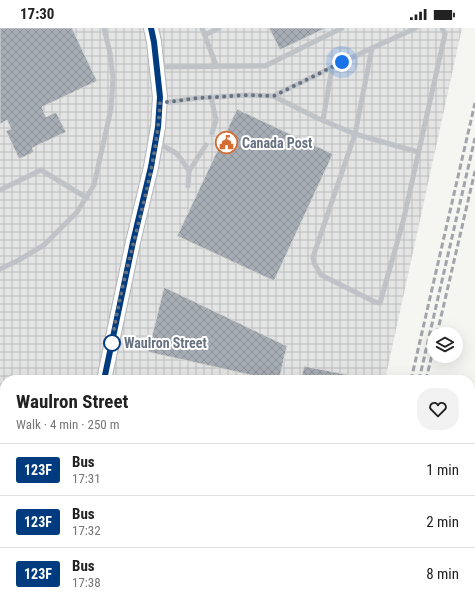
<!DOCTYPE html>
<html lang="en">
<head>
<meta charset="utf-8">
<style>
  :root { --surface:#fff; --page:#f2f2f2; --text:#222; --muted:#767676; --line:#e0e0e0 }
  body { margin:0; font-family:"Roboto Condensed",sans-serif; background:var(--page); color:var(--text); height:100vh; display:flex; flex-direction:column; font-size:15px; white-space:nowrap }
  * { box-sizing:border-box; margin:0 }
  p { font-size:13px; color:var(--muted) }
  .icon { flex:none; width:22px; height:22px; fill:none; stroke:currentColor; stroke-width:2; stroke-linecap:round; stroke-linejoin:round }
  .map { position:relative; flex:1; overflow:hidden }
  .sheet { position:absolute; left:0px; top:347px; width:475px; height:232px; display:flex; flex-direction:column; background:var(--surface); border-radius:16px 16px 0 0; box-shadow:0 4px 16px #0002 }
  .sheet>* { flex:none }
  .badge { padding:0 8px; border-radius:3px; font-size:14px; line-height:26px }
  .controls { position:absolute; left:427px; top:299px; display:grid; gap:8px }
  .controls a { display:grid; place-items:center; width:36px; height:36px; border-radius:50%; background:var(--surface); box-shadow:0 4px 16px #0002; font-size:20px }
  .you { position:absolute; width:20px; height:20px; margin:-10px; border:3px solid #fff; border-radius:50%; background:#1a73e8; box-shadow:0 0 0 6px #1a73e833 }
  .map>.badge { position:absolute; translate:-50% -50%; box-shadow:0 0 0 2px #fff }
  .round { display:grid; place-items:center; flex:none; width:42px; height:42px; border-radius:16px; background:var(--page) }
  .summary { display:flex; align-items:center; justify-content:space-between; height:68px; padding:0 16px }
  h1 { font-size:19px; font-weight:700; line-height:30px }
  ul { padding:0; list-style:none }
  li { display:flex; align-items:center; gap:12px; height:52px; padding:0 16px; border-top:1px solid var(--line) }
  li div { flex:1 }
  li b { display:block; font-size:15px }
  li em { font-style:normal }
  li .badge { min-width:44px; font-weight:700; text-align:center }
  .status { display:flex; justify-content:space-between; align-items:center; height:28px; padding:0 20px; background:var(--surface); direction:ltr }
  .status svg { height:11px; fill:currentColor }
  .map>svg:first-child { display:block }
  .built { fill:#e3e4e3 }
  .industrial { fill:url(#industrial-grid) }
  .building { fill:url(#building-cross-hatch); stroke:#d6d7d5 }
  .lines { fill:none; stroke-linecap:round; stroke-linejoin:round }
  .secondary-casing { stroke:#b2b5ba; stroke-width:16 }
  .lane { stroke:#bfc2c6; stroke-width:5 }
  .street { stroke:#bfc2c6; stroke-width:10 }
  .secondary { stroke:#fff; stroke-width:14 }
  .rail { stroke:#a1a5ab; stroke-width:3; stroke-dasharray:6 3; stroke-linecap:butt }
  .line-casing { stroke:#fff; stroke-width:9 }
  .line { stroke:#003b80; stroke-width:6 }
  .walk { stroke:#677281; stroke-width:4; stroke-dasharray:0 7.2 }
  .stop-dot { fill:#fff; stroke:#003b80; stroke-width:2 }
  .labels { text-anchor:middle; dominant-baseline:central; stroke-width:4; stroke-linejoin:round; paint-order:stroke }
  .poi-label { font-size:14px; font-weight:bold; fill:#677281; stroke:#fff; text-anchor:start }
  .stop-label { font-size:14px; font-weight:bold; fill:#677281; stroke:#fff; text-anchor:start }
</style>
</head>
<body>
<div class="status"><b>17:30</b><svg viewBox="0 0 49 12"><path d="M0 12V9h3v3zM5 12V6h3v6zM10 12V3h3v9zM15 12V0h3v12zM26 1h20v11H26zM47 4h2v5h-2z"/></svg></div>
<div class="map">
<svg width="475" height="579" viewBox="0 0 475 579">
  <defs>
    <pattern id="industrial-grid" width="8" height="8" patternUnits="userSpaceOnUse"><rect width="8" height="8" fill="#e3e4e3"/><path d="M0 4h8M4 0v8" fill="none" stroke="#bcbdbd"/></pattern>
    <pattern id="building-cross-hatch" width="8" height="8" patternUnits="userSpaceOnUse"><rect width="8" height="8" fill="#a7adb4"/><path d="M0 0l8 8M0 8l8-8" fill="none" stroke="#8c9198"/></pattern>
  </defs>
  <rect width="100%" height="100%" fill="#f5f5f2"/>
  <path class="built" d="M475,393V541L470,547V417Z"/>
  <path class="industrial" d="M0,0H462L385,352H5V574H336L335,579H0Z"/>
  <path class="building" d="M0,0H72L97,53L42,79L46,89L56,84L66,104L32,120L34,124L19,131L6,103L11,101L7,92L0,96Z
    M269,0H326L280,22Z
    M237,81L333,126L274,253L177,208Z
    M164,259L287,318L279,352H273L148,324Z
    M304,338L369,351V352H301Z
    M0,431L5,432V499L0,498Z
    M0,521L5,523V529L0,545Z
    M100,574H218L240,579H99Z"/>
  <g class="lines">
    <defs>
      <path id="secondary" d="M104,352L133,214L151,139L158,99L160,69L154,14L151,0
        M48,579L49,574
        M61,579V574"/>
    </defs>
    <use href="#secondary" class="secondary-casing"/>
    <path class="lane" d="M202,0L216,37
      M416,0L372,20L355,106L313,229L314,235L321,247L375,274L380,275L403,194L445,6L442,0
      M205,7L219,0
      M158,39L265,38L342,0
      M273,68L372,20
      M211,69L216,92L212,105
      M161,75L198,70L249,67L273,68L317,90L355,106L418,124
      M323,92L332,40
      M156,114L176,125L181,131L189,143L188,158
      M189,143L206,117
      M0,162L41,142L87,170
      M0,241L19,232L44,217L77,184L94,157L111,81L113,50L110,25L104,0
      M18,574L31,579
      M271,574L292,579"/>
    <path class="street" d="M0,377L5,378"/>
    <use href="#secondary" class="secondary"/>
    <path class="rail" d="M437,306L475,143
      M411,352L475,75
      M419,352L475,110
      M426,352L434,318
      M358,579L359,574
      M365,579L366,574
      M373,579L374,574"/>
  </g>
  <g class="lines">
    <defs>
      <path id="line" d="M104,352L133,214L151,139L158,99L160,69L154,14L151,0"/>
    </defs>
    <use href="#line" class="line-casing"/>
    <use href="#line" class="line"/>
    <path class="walk" d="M112,315C123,235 156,155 160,75L198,70L249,67L274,68L342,34"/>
  </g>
  <defs>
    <symbol id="civic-ring" viewBox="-11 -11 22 22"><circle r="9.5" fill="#fff" stroke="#d46d33" stroke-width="1.5"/><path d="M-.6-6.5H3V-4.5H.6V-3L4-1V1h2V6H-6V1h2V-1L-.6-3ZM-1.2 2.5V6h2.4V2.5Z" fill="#d46d33"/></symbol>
  </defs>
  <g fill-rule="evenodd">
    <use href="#civic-ring" x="214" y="102" width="25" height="25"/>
  </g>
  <circle class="stop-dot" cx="112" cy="315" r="8"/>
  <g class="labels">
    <g class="poi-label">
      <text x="242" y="115">Canada Post</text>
    </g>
    <g class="stop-label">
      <text x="124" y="315">Waulron Street</text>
    </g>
  </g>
</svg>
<div class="controls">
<a><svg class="icon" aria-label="layers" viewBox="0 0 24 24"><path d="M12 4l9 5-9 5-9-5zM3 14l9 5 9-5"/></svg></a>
</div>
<div class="you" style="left:342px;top:34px"></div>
<section class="sheet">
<div class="summary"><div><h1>Waulron Street</h1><p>Walk · 4 min · 250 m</p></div><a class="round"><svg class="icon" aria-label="heart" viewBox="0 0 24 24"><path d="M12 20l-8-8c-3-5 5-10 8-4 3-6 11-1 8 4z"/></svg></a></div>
<ul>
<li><span class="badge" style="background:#003b80;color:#fff">123F</span><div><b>Bus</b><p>17:31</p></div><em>1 min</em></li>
<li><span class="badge" style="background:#003b80;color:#fff">123F</span><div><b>Bus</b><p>17:32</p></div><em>2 min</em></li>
<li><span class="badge" style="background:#003b80;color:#fff">123F</span><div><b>Bus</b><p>17:38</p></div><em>8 min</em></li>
</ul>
</section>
</div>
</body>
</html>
